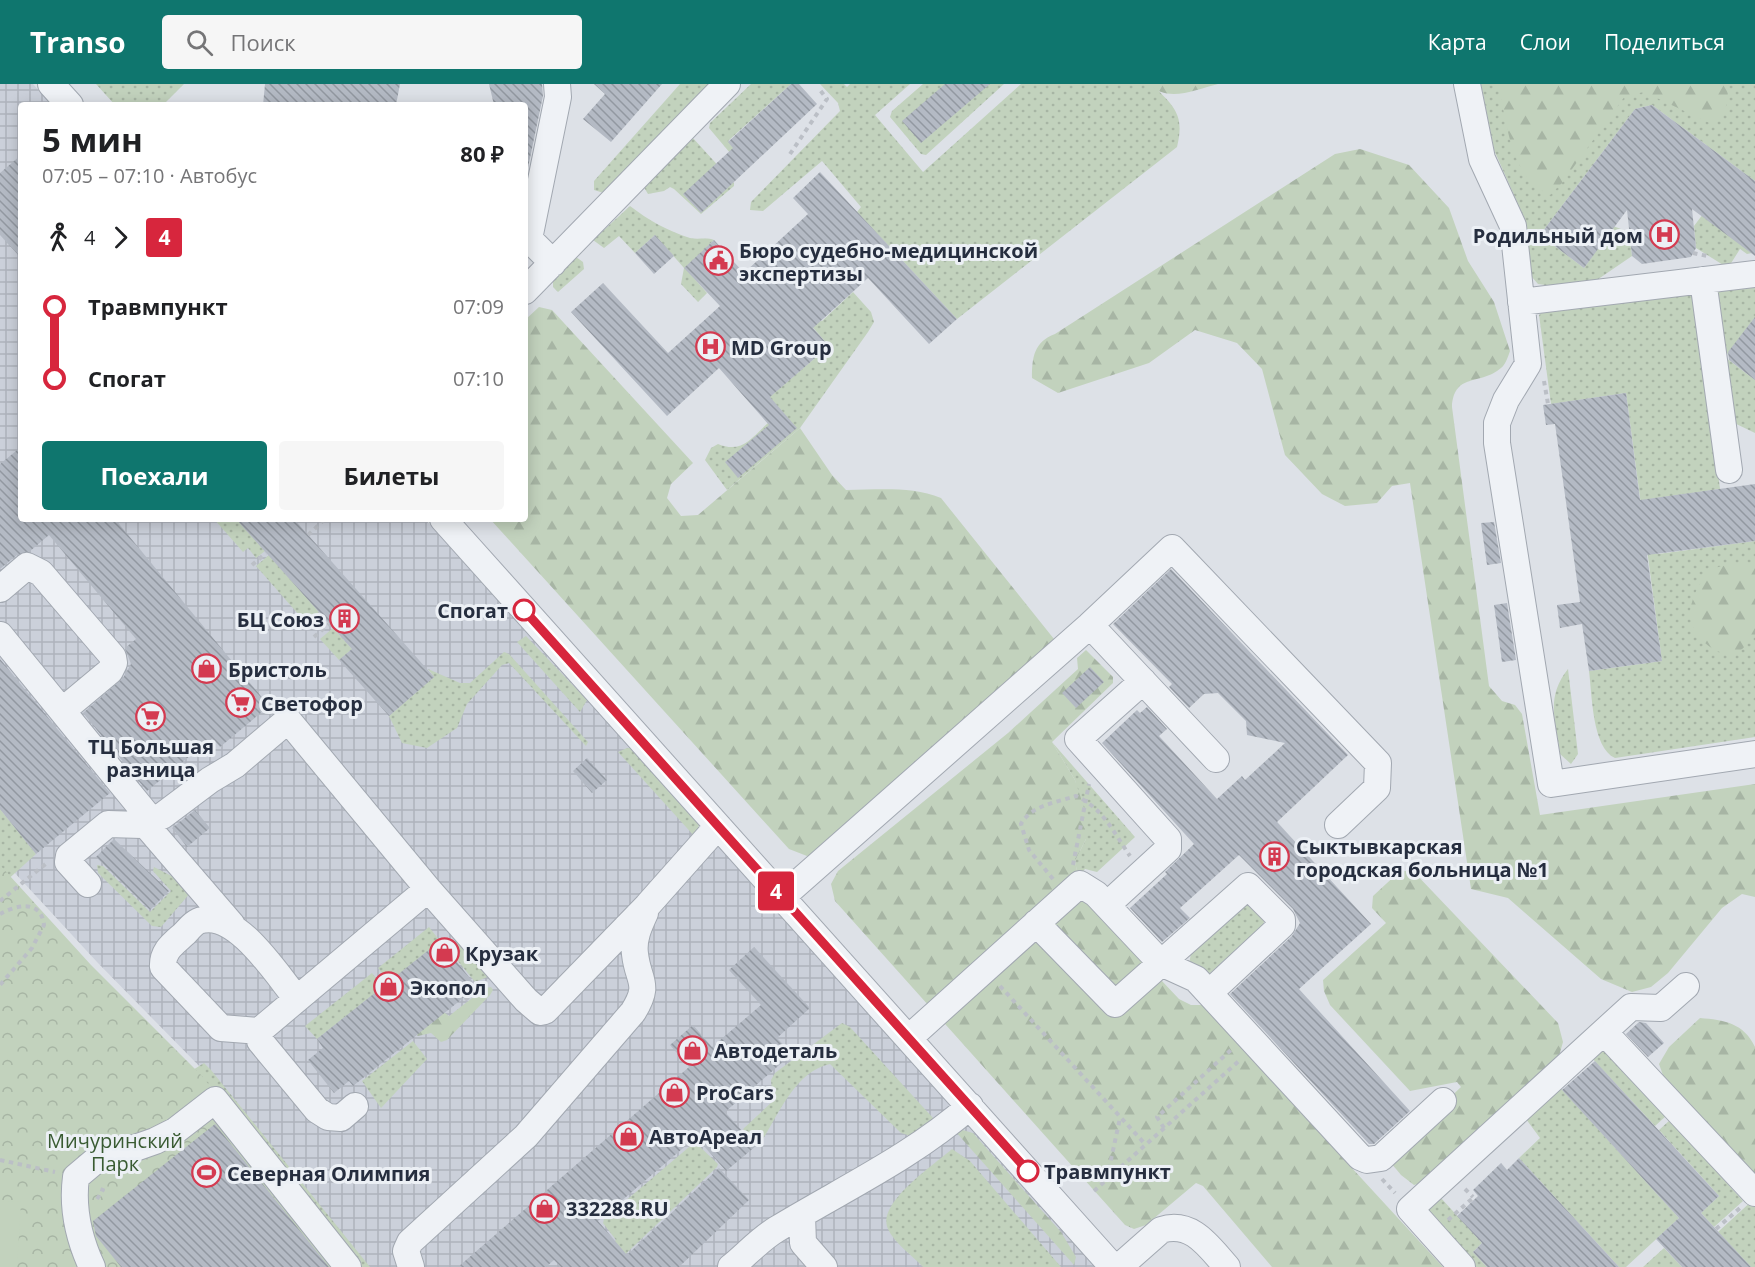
<!DOCTYPE html>
<html lang="ru">
<head>
<meta charset="utf-8">
<style>
  :root { --surface:#fff; --page:#f6f6f6; --text:#202124; --muted:#757577; --accent:#0f766e }
  body { margin:0; font-family:"Open Sans",sans-serif; background:var(--page); color:var(--text); height:100vh; display:flex; flex-direction:column; font-size:22px; white-space:nowrap }
  * { box-sizing:border-box; margin:0 }
  p { font-size:20px; color:var(--muted) }
  .icon { flex:none; width:33px; height:33px; fill:none; stroke:currentColor; stroke-width:2; stroke-linecap:round; stroke-linejoin:round }
  .map { position:relative; flex:1; overflow:hidden }
  .sheet { position:absolute; left:18px; top:18px; width:510px; height:420px; display:flex; flex-direction:column; background:var(--surface); border-radius:6px; box-shadow:0 3px 15px #0003 }
  .sheet>* { flex:none }
  .badge { padding:0 12px; border-radius:4px; font-size:21px; line-height:39px }
  .map>.badge { position:absolute; translate:-50% -50%; box-shadow:0 0 0 3px #fff }
  .legs { display:flex; align-items:center; gap:9px; height:66px; padding:0 24px; font-size:20px }
  .legs p { margin-inline-start:auto }
  .head { display:flex; align-items:center; justify-content:space-between; height:102px; padding:0 24px }
  h1 { font-size:33px; font-weight:700; line-height:45px }
  .action { display:flex; gap:12px; margin-top:auto; padding:12px 24px }
  .action a { flex:1; height:69px; border-radius:6px; background:var(--accent); color:#fff; font-size:24px; font-weight:700; line-height:69px; text-align:center }
  .action a+a { background:var(--page); color:var(--text) }
  ul { padding:0 24px; list-style:none }
  li { display:flex; align-items:center; gap:21px; height:72px; font-size:22px }
  li i { display:grid; place-items:center; width:9px; height:100%; margin:0 8px; background:currentColor }
  li i::after { content:''; width:15px; height:15px; margin:-8px; border:4px solid; border-radius:50%; background:var(--surface) }
  li p { margin-inline-start:auto }
  li:first-child i { background:linear-gradient(#0000 50%,currentColor 0) }
  li:last-child i { background:linear-gradient(currentColor 50%,#0000 0) }
  header { display:flex; align-items:center; gap:36px; box-sizing:border-box; height:84px; padding:0 30px; background:var(--accent); color:#fff }
  header strong { font-size:28px }
  nav { display:flex; gap:33px; margin-inline-start:auto; font-size:21px }
  .search { width:420px; height:54px; background:var(--page); display:flex; align-items:center; gap:15px; box-sizing:border-box; padding:0 21px; border-radius:6px; color:var(--muted); font-size:22px }
  .map>svg:first-child { display:block }
  .industrial { fill:url(#industrial-grid) }
  .grass { fill:url(#grass-dots) }
  .forest { fill:url(#forest-firs) }
  .park { fill:url(#park-crowns) }
  .pitch { fill:#c2d2bd }
  .building { fill:url(#building-back-hatch) }
  .lines { fill:none; stroke-linecap:round; stroke-linejoin:round }
  .minor-casing { stroke:#a2a8b1; stroke-width:28 }
  .path { stroke:#bbbfc6; stroke-width:4; stroke-dasharray:4.5 4.5; stroke-linecap:butt }
  .minor { stroke:#eff2f6; stroke-width:26 }
  .line-1-casing { stroke:#fff; stroke-width:14 }
  .line-1 { stroke:#d7263d; stroke-width:9 }
  .stop-1-dot { fill:#fff; stroke:#d7263d; stroke-width:3 }
  .labels { text-anchor:middle; dominant-baseline:central; stroke-width:6; stroke-linejoin:round; paint-order:stroke }
  .poi-label { font-size:20px; font-weight:bold; fill:#262e3f; stroke:#ecf0f5; text-anchor:start }
  .stop-label { font-size:20px; font-weight:bold; fill:#262e3f; stroke:#ecf0f5; text-anchor:end }
  .park-label { font-size:20px; fill:#395b32; stroke:#ecf0f5 }
</style>
</head>
<body>
<header>
<strong>Transo</strong>
<div class="search"><svg class="icon" aria-label="search" viewBox="0 0 24 24"><circle cx="10" cy="10" r="6"/><path d="M15 15l6 6"/></svg>Поиск</div>
<nav><a>Карта</a><a>Слои</a><a>Поделиться</a></nav>
</header>
<div class="map">
<svg width="1755" height="1183" viewBox="0 0 1755 1183">
  <defs>
    <pattern id="industrial-grid" width="8" height="8" patternUnits="userSpaceOnUse" patternTransform="scale(1.5)"><rect width="8" height="8" fill="#cbd0da"/><path d="M0 4h8M4 0v8" fill="none" stroke="#aeb3bc"/></pattern>
    <pattern id="grass-dots" width="8" height="8" patternUnits="userSpaceOnUse" patternTransform="scale(1.5)"><rect width="8" height="8" fill="#c2d2bd"/><path d="M2 2h.1M6 6h.1" fill="none" stroke="#a7b5a4" stroke-width="1.8" stroke-linecap="round"/></pattern>
    <pattern id="forest-firs" width="22" height="20" patternUnits="userSpaceOnUse" patternTransform="scale(1.5)"><rect width="22" height="20" fill="#c2d2bd"/><path d="M5 1l3.5 6h-7zM16 11l3.5 6h-7z" fill="#a7b5a4"/></pattern>
    <pattern id="park-crowns" width="20" height="18" patternUnits="userSpaceOnUse" patternTransform="scale(1.5)"><rect width="20" height="18" fill="#c2d2bd"/><path d="M2 6a3 3 0 1 1 6 0M12 15a3 3 0 1 1 6 0" fill="none" stroke="#a7b5a4"/></pattern>
    <pattern id="building-back-hatch" width="6" height="6" patternUnits="userSpaceOnUse" patternTransform="scale(1.5)"><rect width="6" height="6" fill="#b4bac4"/><path d="M-1 5l2 2M0 0l6 6M5-1l2 2" fill="none" stroke="#9298a1"/></pattern>
  </defs>
  <rect width="100%" height="100%" fill="#dde1e7"/>
  <path class="industrial" d="M0,0H33L52,21H21V435H425L1096,1183H363L206,989L97,878L0,773Z"/>
  <path class="grass" d="M96,0H184L163,21H115Z
    M680,0H714L607,110L594,106V97Z
    M751,0H791L728,57L750,82H741L709,44L710,39Z
    M820,0H844L847,3L850,0H910L875,31L923,88L1021,0H1152C1174,23 1185,30 1177,63L957,235L857,128L861,123L822,77L763,127L750,126L751,118L840,27L838,19Z
    M923,0H1004L926,71L921,70L890,33L892,27Z
    M1481,0H1755V97L1652,21L1635,25L1540,151L1584,184L1613,142L1629,148L1632,172L1594,198L1553,202L1538,200L1531,192L1522,129L1494,66Z
    M692,53L734,99V102L701,130L674,105L670,103L664,107L648,110L642,100Z
    M630,122C648,136 668,147 690,154C698,156 707,153 714,156L685,184L707,209L698,218L681,200L684,184L655,151L635,169L619,152L604,164L593,156Z
    M1703,130L1752,169L1747,170L1740,165L1728,184L1696,164L1694,142Z
    M576,173L583,178L584,185L558,208L553,203V195Z
    M1755,203V237L1753,236L1725,273L1755,296V349L1728,336L1715,207Z
    M853,208L871,228L874,238L868,248L800,344L727,406L705,376L711,364L718,360C742,370 751,354 768,339L759,322L829,262L808,238L822,237Z
    M1691,210L1697,221L1720,405L1650,415L1641,421L1626,309L1551,320L1539,231L1542,228Z
    M214,435H236L265,467L256,474L248,464L243,468Z
    M1755,457V653L1615,674C1592,664 1592,610 1589,587L1662,577L1647,466L1658,470Z
    M269,471L319,528L306,539L256,482Z
    M333,544L352,565L339,576L320,555Z
    M526,552L587,616L580,628L517,558Z
    M504,568L509,570L588,658L586,662L509,579L502,581L467,620L457,644L427,664L402,659L389,632L434,593L428,585L460,599H470Z
    M1568,585L1578,670L1571,680L1560,670C1556,637 1545,614 1568,585Z
    M1052,658L1135,753L1097,788L1085,785L1078,793L1075,777L1086,755L1075,696Z
    M627,664H630L699,741L696,754L618,668Z
    M0,725L36,770L4,799L0,795Z
    M97,781L103,782L150,828L171,807L153,787L154,783L189,801L191,808L161,843L152,842L98,789Z
    M1249,818L1266,834L1262,842L1208,891L1189,881L1191,869Z
    M429,843L440,857L389,898L378,884Z
    M459,858L490,892L475,898L449,866Z
    M372,889L383,903L317,955L305,942Z
    M842,939L850,943L933,1034L929,1043L911,1052L901,1049L830,980C796,987 779,1029 763,1055L755,1060L743,1045L773,1017L771,996L775,989Z
    M413,957L427,975L381,1024L362,997Z
    M1594,961L1604,963L1666,1032L1655,1042L1590,972L1558,1001L1679,1134L1626,1183H1619L1519,1074L1540,1054L1526,1035V1022Z
    M204,979L211,986L370,1183H355L210,1002L180,994Z
    M1670,1036L1743,1117L1714,1143L1701,1129L1719,1112L1659,1046Z
    M1497,1057H1503L1441,1114L1482,1159L1473,1168L1487,1183H1468L1423,1120Z
    M695,1058L718,1080L717,1083L612,1183H585L616,1156L603,1139L604,1135Z
    M952,1065L970,1077L1061,1183H923C913,1172 894,1159 888,1145C876,1119 934,1081 952,1065Z
    M1755,1114V1183H1751L1718,1148Z
    M1664,1164L1682,1183H1643Z"/>
  <path class="forest" d="M1149,0H1218C1195,6 1167,19 1149,0Z
    M1498,0H1726C1731,16 1725,30 1714,41L1644,8L1625,12L1562,99L1550,111C1510,94 1507,38 1498,0Z
    M1360,65L1409,81L1449,124L1468,177L1494,218L1510,267C1508,273 1505,281 1501,284C1480,302 1454,288 1452,323L1489,602L1502,617L1515,621L1522,630L1540,731L1755,700V813L1742,810L1722,824L1668,889L1651,903L1632,908L1601,895L1508,814L1471,805L1410,399L1392,402L1377,419L1345,422L1322,410L1285,371L1262,285L1237,259L1195,246L1149,279L1058,309L1032,294C1032,273 1034,258 1055,250L1335,70Z
    M539,223L552,226L693,379L671,400L667,414L681,432L698,431L800,344L832,391L846,406C878,406 911,402 941,414L1054,555L1052,563L817,769L807,772L789,765L490,435H525V236Z
    M1755,478V551C1750,556 1744,565 1738,568C1717,577 1689,550 1690,529C1691,515 1701,492 1714,485C1725,479 1742,480 1755,478Z
    M1086,566L1113,593V599L1052,658L1075,696L1086,730V755L1075,777L1083,817L1092,823L1179,915L1191,921H1202L1443,1183H1272L1203,1102L1196,1099L1146,1141L1134,1145L1125,1141L835,817L831,800L838,787L1008,649L1078,585L1077,574Z
    M1400,787H1413L1558,939L1563,958L1559,972L1424,1098L1414,1101L1401,1091L1387,1074L1461,1003L1457,998L1410,1007L1330,921L1324,907L1323,896L1386,839L1372,824L1373,812Z
    M491,903L493,906L490,911L447,956L441,958L431,949L418,952L414,949L441,926L449,932L485,904Z
    M1700,934C1724,936 1744,939 1755,963V1092L1664,994L1659,980L1669,963Z
    M959,1045L973,1049L1061,1148L1076,1173L1074,1181L955,1047Z"/>
  <path class="park" d="M0,781L91,881L201,991L357,1183H0Z"/>
  <path class="pitch" d="M0,1117L21,1118L17,1183H0Z"/>
  <path class="building" d="M265,0H400L396,21H263Z
    M489,0H542L543,12L525,98V21H494Z
    M594,0H662L611,58L583,35L605,10Z
    M791,0H799L817,20L701,129L683,110L733,64L728,58Z
    M945,0H990L921,59L902,37Z
    M1652,21L1755,97V172L1692,125L1696,164L1691,173L1642,180L1632,172L1627,126L1584,184L1540,151L1635,25Z
    M21,71V174L0,151V89Z
    M820,88L957,235L929,260L868,194L813,244L829,262L770,313L797,344L738,394L725,378L769,341L719,284L667,332L571,228L603,199L668,269L720,222L684,184L714,156L744,189L808,130L793,114Z
    M655,151L674,172L654,190L635,169Z
    M1755,233V296L1729,276L1728,268Z
    M1626,309L1640,416L1755,400V457L1647,471L1662,577L1589,587L1582,540L1560,544L1557,521L1580,518L1555,340L1546,341L1543,321Z
    M21,363V435H115L269,622L220,663L212,654L147,707L83,629L123,594L131,580L125,564L136,555L49,451L29,468L17,471L0,485V380Z
    M236,435H294L434,593L389,632L339,576L352,565Z
    M1494,438L1501,479L1487,481L1481,439Z
    M1171,485L1348,671L1277,738L1371,840L1299,905L1410,1027L1374,1060H1369L1230,910L1292,852L1300,839L1293,825L1239,771L1180,824L1190,834L1162,858L1130,824L1167,790L1165,788L1194,760L1102,659L1137,626L1140,629L1147,623L1167,645L1159,652L1217,715L1242,692L1245,696L1285,659L1247,651L1246,637L1218,609L1204,610L1189,624L1169,603L1172,600L1113,540Z
    M1507,519L1516,576L1502,578L1494,521Z
    M0,575L110,709L36,770L0,725Z
    M1090,583L1104,598L1076,624L1062,609Z
    M587,674L607,696L592,709L573,687Z
    M195,726L210,744L187,763L172,744Z
    M114,755L169,807L150,826L96,773Z
    M440,857L477,903L353,1002L349,997L334,1009L308,976L323,964L317,955Z
    M754,863L810,924L777,954L792,970L725,1028L756,1062L726,1087L696,1053L598,1137L627,1171L719,1084L749,1116L679,1183H561L554,1176L546,1183H458L689,983L670,961L693,941L712,963L761,921L729,886Z
    M1639,938L1646,939L1664,959L1648,973L1626,950Z
    M1595,977L1719,1112L1701,1129L1751,1183H1682L1656,1155L1679,1134L1562,1006Z
    M215,1040L329,1183H121L96,1152L93,1137Z
    M1519,1074L1619,1183H1487L1473,1168L1482,1159L1457,1132L1478,1112L1473,1106L1501,1079L1507,1086Z"/>
  <g class="lines">
    <defs>
      <path id="minor" d="M51,0L70,21
        M1467,0L1482,75L1513,142L1528,280L1506,316L1497,339V359L1551,700L1755,670
        M553,179L529,155L558,13L557,0
        M1703,196L1729,386
        M525,207L727,0
        M1521,218L1755,190
        M443,435L1113,1183
        M0,505L27,482L41,489L113,573L114,579L110,587L62,627
        M1090,541L1216,675
        M0,551L152,737
        M145,740L232,841
        M88,800L68,778L69,772L108,740L142,741L162,732L210,696L235,681L288,636L428,805
        M782,813L1089,542L1172,464L1378,679L1377,704L1338,741
        M1107,821L1168,765V755L1078,655L1143,597
        M1036,839L1115,920L1248,802L1282,836V841L1209,909
        M259,947L221,944L163,883C162,867 173,860 184,850C189,845 195,837 202,836C237,827 277,891 297,915
        M1604,948L1755,1109
        M910,953L1080,800L1096,810L1161,879L1196,895L1360,1073L1367,1076L1381,1074L1443,1017
        M355,1022L341,1034L328,1033L317,1026L260,957L259,947L428,805L526,916L540,928L545,927L647,822L718,742
        M802,1132L803,1159L824,1183
        M92,1183C79,1155 72,1123 76,1093L108,1066L135,1064L155,1057L175,1047L215,1016L348,1183
        M411,1183L406,1167L410,1158L526,1052L633,928C651,899 638,898 635,870C633,855 639,842 645,829
        M731,1183C746,1171 760,1155 777,1145C843,1105 912,1073 970,1022
        M1119,1183L1161,1146C1192,1136 1209,1163 1227,1183
        M1462,1183L1410,1125L1631,923L1661,924L1686,902"/>
    </defs>
    <use href="#minor" class="minor-casing"/>
    <path class="path" d="M790,70L827,15L820,6
      M1693,169L1707,172
      M1544,297L1548,320
      M308,451L325,435
      M252,481L266,469
      M306,544L321,531
      M314,553L329,540
      M1073,781L1089,700
      M1053,795L1029,766L1021,740C1030,722 1057,718 1076,712C1103,724 1114,749 1130,772
      M0,817L48,778
      M0,830C16,821 41,815 44,841L32,864L0,901
      M1000,902L1146,1061
      M465,916L483,902
      M1164,1044L1157,1033L1231,966
      M0,1076L55,1088
      M1107,1094L1120,1034
      M1382,1095L1395,1109
      M1465,1105L1473,1113
      M1094,1107L1240,976
      M97,1115L103,1106L98,1104
      M1448,1136L1474,1113
      M1716,1145L1740,1124"/>
    <use href="#minor" class="minor"/>
  </g>
  <g class="lines">
    <defs>
      <path id="line-1" d="M524,526L1028,1087"/>
    </defs>
    <use href="#line-1" class="line-1-casing"/>
    <use href="#line-1" class="line-1"/>
  </g>
  <defs>
    <symbol id="hospital-ring" viewBox="-11 -11 22 22"><circle r="9.5" fill="#ecf0f5" stroke="#d43a50" stroke-width="1.5"/><path d="M-5-5h3v3.5h4V-5h3V5h-3V1.5h-4V5h-3Z" fill="#d43a50"/></symbol>
    <symbol id="civic-ring" viewBox="-11 -11 22 22"><circle r="9.5" fill="#ecf0f5" stroke="#d43a50" stroke-width="1.5"/><path d="M-.6-6.5H3V-4.5H.6V-3L4-1V1h2V6H-6V1h2V-1L-.6-3ZM-1.2 2.5V6h2.4V2.5Z" fill="#d43a50"/></symbol>
    <symbol id="building-ring" viewBox="-11 -11 22 22"><circle r="9.5" fill="#ecf0f5" stroke="#d43a50" stroke-width="1.5"/><path d="M-4-6H4V6H1V3H-1V6H-4ZM-2.5-4.3h1.7v1.8h-1.7ZM.8-4.3h1.7v1.8H.8ZM-2.5-1h1.7V.8h-1.7ZM.8-1h1.7V.8H.8Z" fill="#d43a50"/></symbol>
    <symbol id="shop-ring" viewBox="-11 -11 22 22"><circle r="9.5" fill="#ecf0f5" stroke="#d43a50" stroke-width="1.5"/><path d="M-5-2.5h2.3a2.7 3.5 0 0 1 5.4 0H5L5.5 6h-11ZM-1.5-2.5h3a1.5 2.3 0 0 0-3 0Z" fill="#d43a50"/></symbol>
    <symbol id="supermarket-ring" viewBox="-11 -11 22 22"><circle r="9.5" fill="#ecf0f5" stroke="#d43a50" stroke-width="1.5"/><path d="M-6-5.5h2.5l.6 2H6L4.5 2H-2.5L-4.4-4H-6ZM-1.5 3.2a1.3 1.3 0 1 0 .1 0ZM3 3.2a1.3 1.3 0 1 0 .1 0Z" fill="#d43a50"/></symbol>
    <symbol id="stadium-ring" viewBox="-11 -11 22 22"><circle r="9.5" fill="#ecf0f5" stroke="#d43a50" stroke-width="1.5"/><path d="M0-5a6.5 5 0 1 0 0 10a6.5 5 0 1 0 0-10ZM-3.5-1.8h7v3.6h-7Z" fill="#d43a50"/></symbol>
  </defs>
  <g fill-rule="evenodd">
    <use href="#hospital-ring" x="1648" y="134" width="33" height="33"/>
    <use href="#civic-ring" x="702" y="160" width="33" height="33"/>
    <use href="#hospital-ring" x="694" y="246" width="33" height="33"/>
    <use href="#building-ring" x="328" y="518" width="33" height="33"/>
    <use href="#shop-ring" x="190" y="568" width="33" height="33"/>
    <use href="#supermarket-ring" x="224" y="602" width="33" height="33"/>
    <use href="#supermarket-ring" x="134" y="616" width="33" height="33"/>
    <use href="#building-ring" x="1258" y="756" width="33" height="33"/>
    <use href="#shop-ring" x="428" y="852" width="33" height="33"/>
    <use href="#shop-ring" x="372" y="886" width="33" height="33"/>
    <use href="#shop-ring" x="676" y="950" width="33" height="33"/>
    <use href="#shop-ring" x="658" y="992" width="33" height="33"/>
    <use href="#shop-ring" x="612" y="1036" width="33" height="33"/>
    <use href="#stadium-ring" x="190" y="1072" width="33" height="33"/>
    <use href="#shop-ring" x="528" y="1108" width="33" height="33"/>
  </g>
  <g class="stop-1-dot">
    <circle cx="524" cy="526" r="10"/>
    <circle cx="1028" cy="1087" r="10"/>
  </g>
  <g class="labels">
    <g class="poi-label">
      <text x="1643" y="151" text-anchor="end">Родильный дом</text>
      <text x="739" y="166">Бюро судебно-медицинской<tspan x="739" dy="23">экспертизы</tspan></text>
      <text x="731" y="263">MD Group</text>
      <text x="324" y="535" text-anchor="end">БЦ Союз</text>
      <text x="228" y="585">Бристоль</text>
      <text x="261" y="619">Светофор</text>
      <text x="151" y="662" text-anchor="middle">ТЦ Большая<tspan x="151" dy="23">разница</tspan></text>
      <text x="1296" y="762">Сыктывкарская<tspan x="1296" dy="23">городская больница №1</tspan></text>
      <text x="465" y="869">Крузак</text>
      <text x="410" y="903">Экопол</text>
      <text x="714" y="966">Автодеталь</text>
      <text x="696" y="1008">ProCars</text>
      <text x="649" y="1052">АвтоАреал</text>
      <text x="227" y="1089">Северная Олимпия</text>
      <text x="566" y="1124">332288.RU</text>
    </g>
    <g class="stop-label">
      <text x="508" y="526">Спогат</text>
      <text x="1044" y="1087" text-anchor="start">Травмпункт</text>
    </g>
    <g class="park-label">
      <text x="115" y="1056">Мичуринский<tspan x="115" dy="23">Парк</tspan></text>
    </g>
  </g>
</svg>
<b class="badge" style="left:776px;top:807px;background:#d7263d;color:#fff">4</b>
<section class="sheet">
<div class="head"><div><h1>5 мин</h1><p>07:05 – 07:10 · Автобус</p></div><b>80 ₽</b></div>
<div class="legs"><svg class="icon" aria-label="walk" viewBox="0 0 24 24"><circle cx="13" cy="4" r="2"/><path d="M13 8l-2 6 4 7M11 14l-3 7M7 12l3-4h3l4 4"/></svg>4<svg class="icon" aria-label="forward" viewBox="0 0 24 24"><path d="M9 5l7 7-7 7"/></svg><b class="badge" style="background:#d7263d;color:#fff">4</b></div>
<ul>
<li><i style="color:#d7263d"></i><b>Травмпункт</b><p>07:09</p></li>
<li><i style="color:#d7263d"></i><b>Спогат</b><p>07:10</p></li>
</ul>
<div class="action"><a>Поехали</a><a>Билеты</a></div>
</section>
</div>
</body>
</html>
